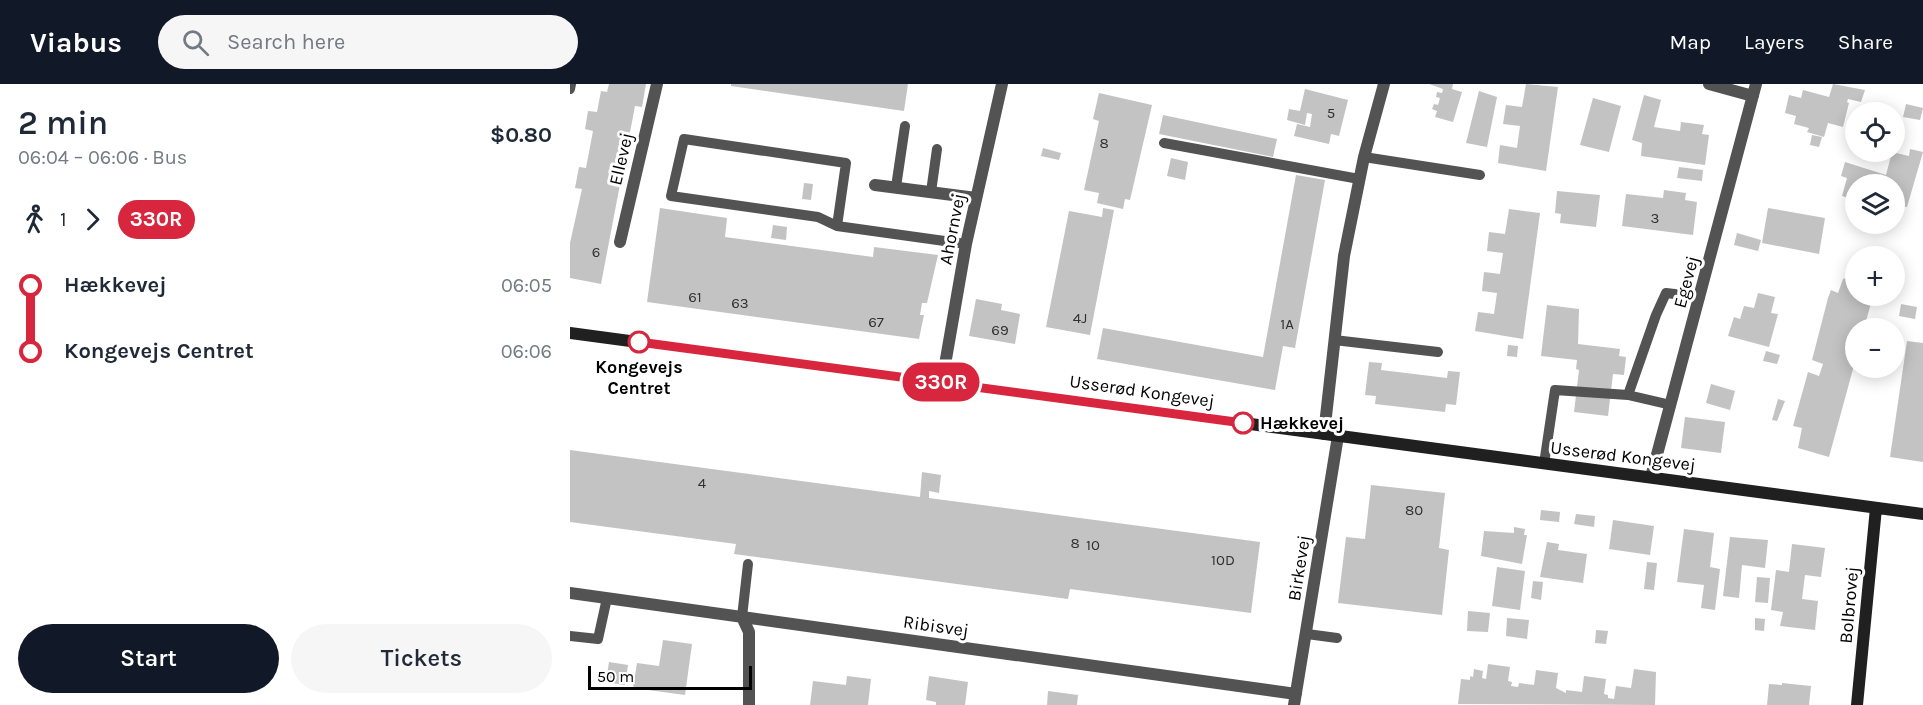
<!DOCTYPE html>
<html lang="en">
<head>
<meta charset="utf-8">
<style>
  :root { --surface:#fff; --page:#f6f6f7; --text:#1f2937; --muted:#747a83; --accent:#111827 }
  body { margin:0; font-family:Karla,sans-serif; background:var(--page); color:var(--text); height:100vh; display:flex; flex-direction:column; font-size:22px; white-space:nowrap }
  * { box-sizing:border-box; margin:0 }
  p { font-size:20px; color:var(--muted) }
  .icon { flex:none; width:33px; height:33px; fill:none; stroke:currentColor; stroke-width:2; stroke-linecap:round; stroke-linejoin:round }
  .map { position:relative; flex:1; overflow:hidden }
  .sheet { display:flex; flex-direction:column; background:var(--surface); width:570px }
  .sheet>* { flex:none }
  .badge { padding:0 12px; border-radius:20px; font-size:21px; line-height:39px }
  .fabs { position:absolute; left:1275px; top:18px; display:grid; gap:12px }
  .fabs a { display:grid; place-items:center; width:60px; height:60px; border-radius:50%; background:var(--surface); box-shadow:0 3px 15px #0003; font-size:30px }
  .scale { position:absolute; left:18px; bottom:15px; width:164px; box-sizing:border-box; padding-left:6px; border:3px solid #000; border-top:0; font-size:16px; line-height:21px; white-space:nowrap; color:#000; -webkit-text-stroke:4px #fff; paint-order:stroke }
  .map>.badge { position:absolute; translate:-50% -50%; box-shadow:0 0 0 3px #fff }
  .legs { display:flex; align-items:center; gap:9px; height:66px; padding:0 18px; font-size:20px }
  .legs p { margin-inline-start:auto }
  .overview { display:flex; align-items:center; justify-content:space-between; height:102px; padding:0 18px }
  h1 { font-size:33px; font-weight:600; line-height:45px }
  .primary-button { display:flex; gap:12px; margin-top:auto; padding:12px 18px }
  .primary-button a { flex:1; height:69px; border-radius:36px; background:var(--accent); color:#fff; font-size:24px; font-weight:600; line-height:69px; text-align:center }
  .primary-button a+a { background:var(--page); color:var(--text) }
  ul { padding:0 18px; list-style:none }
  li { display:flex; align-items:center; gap:21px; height:66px; font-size:22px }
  li i { display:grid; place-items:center; width:9px; height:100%; margin:0 8px; background:currentColor }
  li i::after { content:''; width:15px; height:15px; margin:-8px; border:4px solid; border-radius:50%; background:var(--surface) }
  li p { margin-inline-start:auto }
  li:first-child i { background:linear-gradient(#0000 50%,currentColor 0) }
  li:last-child i { background:linear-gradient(currentColor 50%,#0000 0) }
  header { display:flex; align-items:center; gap:36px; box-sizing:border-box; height:84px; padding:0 30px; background:var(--accent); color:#fff }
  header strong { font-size:28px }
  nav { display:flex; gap:33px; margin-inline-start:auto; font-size:21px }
  .search { width:420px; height:54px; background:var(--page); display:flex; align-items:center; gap:15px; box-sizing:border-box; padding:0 21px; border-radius:33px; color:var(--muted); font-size:22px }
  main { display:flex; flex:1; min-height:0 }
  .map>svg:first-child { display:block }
  .building { fill:#c3c3c3 }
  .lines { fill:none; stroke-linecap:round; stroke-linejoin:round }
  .lane { stroke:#535353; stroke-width:10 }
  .street { stroke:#535353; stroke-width:12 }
  .secondary { stroke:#202020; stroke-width:12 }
  .line-1-casing { stroke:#fff; stroke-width:14 }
  .line-1 { stroke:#d7263d; stroke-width:9 }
  .stop-1-dot { fill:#fff; stroke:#d7263d; stroke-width:3 }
  .labels { text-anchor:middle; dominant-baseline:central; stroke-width:6; stroke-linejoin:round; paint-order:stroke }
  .number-label { font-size:15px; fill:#313131 }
  .street-label { font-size:18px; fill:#000; stroke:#fff }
  .stop-label { font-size:18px; font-weight:bold; fill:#000; stroke:#fff }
</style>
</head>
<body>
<header>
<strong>Viabus</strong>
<div class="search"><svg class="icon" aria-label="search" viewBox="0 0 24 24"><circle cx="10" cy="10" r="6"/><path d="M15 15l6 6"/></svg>Search here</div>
<nav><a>Map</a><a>Layers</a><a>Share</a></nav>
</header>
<main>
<section class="sheet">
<div class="overview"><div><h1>2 min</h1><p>06:04 – 06:06 · Bus</p></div><b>$0.80</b></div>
<div class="legs"><svg class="icon" aria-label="walk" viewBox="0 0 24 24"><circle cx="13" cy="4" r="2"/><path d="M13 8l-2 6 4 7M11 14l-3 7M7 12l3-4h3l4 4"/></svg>1<svg class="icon" aria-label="forward" viewBox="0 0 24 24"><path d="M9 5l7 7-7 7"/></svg><b class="badge" style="background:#d7263d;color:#fff">330R</b></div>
<ul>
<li><i style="color:#d7263d"></i><b>Hækkevej</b><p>06:05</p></li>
<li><i style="color:#d7263d"></i><b>Kongevejs Centret</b><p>06:06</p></li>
</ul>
<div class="primary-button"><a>Start</a><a>Tickets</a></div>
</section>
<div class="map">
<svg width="1353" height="621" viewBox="0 0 1353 621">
  <rect width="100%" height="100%" fill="#fff"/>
  <path class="building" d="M39,0H76L72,23L65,22L31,200L0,194V159L12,105L5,104L9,83L16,84L23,47L15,45L18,27L27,28L31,7L37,8Z
    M161,0H338L334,27L161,2Z
    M859,0H883L882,5L892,8L883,38L865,33L867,27L862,25L864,20L868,21L870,14L866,13L867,8L872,9L873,5Z
    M956,0L988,3L976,87L928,79L930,61L947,64L950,42L933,40L936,21L952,23Z
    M1263,0L1295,6L1291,18L1278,15L1277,18L1279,19L1273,43L1258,39L1254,53L1237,48L1239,44L1224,40L1226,32L1215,29L1219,11L1231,14L1233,6L1259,13Z
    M735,5L778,16L769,52L761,50L759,60L724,52L727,40L740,43L742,30L737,29L735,41L717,36L719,25L730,27Z
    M909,7L927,13L917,63L896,59Z
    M529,9L582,21L560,116L555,115L553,125L527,119L529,109L514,106L529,37L523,35Z
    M1074,11L1091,16L1084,43L1110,47L1111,38L1134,41L1132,50L1139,51L1135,81L1071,72L1072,59L1062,56Z
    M1023,14L1051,22L1039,68L1010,61Z
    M1336,20L1353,24L1350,36L1333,33Z
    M593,31L707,55L703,73L589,50Z
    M1242,51L1252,53L1249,63L1240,61Z
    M473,64L491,69L489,76L471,72Z
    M1340,65L1353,68L1337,123L1324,120V100H1286V116L1272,112L1277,94L1271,92L1275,78L1316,91L1322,68L1339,72Z
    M601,74L618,78L615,96L597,92Z
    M1109,83L1133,86L1132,97L1107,94Z
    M726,91L755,96L725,264L713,262L705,306L527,275L533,244L693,273Z
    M234,99L243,100L241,116L232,115Z
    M1094,106L1116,109L1115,116L1127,118L1123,151L1052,142L1056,110L1093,114Z
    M987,107L1030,111L1026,143L990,139L991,130L985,129Z
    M90,124L157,134L155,153L303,173L304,163L368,171L357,219H352L350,231H354L349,255L77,218Z
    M533,124L544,126L520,251L476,243L499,127L532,133Z
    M1198,124L1255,134L1249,170L1192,159Z
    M939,125L970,129L953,255L905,247L908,228L924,230L927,209L912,207L914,188L930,190L933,169L917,167L919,148L935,150Z
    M203,141L217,143L216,156L201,154Z
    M1167,149L1191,156L1188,167L1164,161Z
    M1277,194L1286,197V212H1303L1294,244H1286V274L1259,373L1228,364L1232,344L1223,342L1238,288L1249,292L1253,280L1242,276L1258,214L1261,206L1268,209L1273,195Z
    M1188,209L1205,213L1201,229L1208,230L1199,263L1158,252L1164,233L1170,235L1174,222L1184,224Z
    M406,215L432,220L431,226L450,230L445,260L399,252Z
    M1331,220L1347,223L1345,235L1329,232Z
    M977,221L1009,225L1008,260L1050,265L1049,272L1056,273L1054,291L1043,290L1038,332L1004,328L1009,286L1006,285L1007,276L971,272Z
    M1337,257L1353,259V378L1320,373Z
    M938,261L948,262L947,273L937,272Z
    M1196,267L1210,271L1207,280L1193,277Z
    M799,278L812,279L811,286L877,294L878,287L890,288L886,321L876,320L875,328L805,320L806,312L795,311Z
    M1141,300L1165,307L1160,326L1136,319Z
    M1208,315L1215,317L1207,337L1202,336Z
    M1115,333L1155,338L1151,369L1111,364Z
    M0,366L350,413L352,388L371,391L369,409L359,407V414L690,458L681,529L500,505L498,515L164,470L166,460L0,438Z
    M801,401L875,409L869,464L879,466L872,531L768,519L776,453L795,455Z
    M971,426L990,428L989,438L970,436Z
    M1006,430L1025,432L1024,443L1004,440Z
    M1043,436L1084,442L1080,471L1039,465Z
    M944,443L955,445L954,451H957L952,480L911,472L914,447L944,449Z
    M1114,445L1144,449L1140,483L1150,485L1145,526L1131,524L1134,501L1107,498Z
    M1160,453L1198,456L1195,484L1172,481L1169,514L1153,512Z
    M977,458L989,460L988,466L1017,470L1013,499L970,493Z
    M1222,460L1255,464L1251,493L1235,491L1232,515L1248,517L1245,546L1210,542L1213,528L1201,526L1206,486L1219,488Z
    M1077,478L1087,479L1084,506L1074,505Z
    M927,483L955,487L950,526L922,522Z
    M1187,493L1200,494L1198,519L1185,518Z
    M963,497L973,498L971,516L961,514Z
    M898,527L920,529L918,548L897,547Z
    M937,534L959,536L957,555L936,552Z
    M1185,534L1195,535L1194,547L1185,546Z
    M1026,546L1038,547L1036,560L1025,559Z
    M93,556L122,560L115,611L63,604L67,579L89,582Z
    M39,578L58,581L55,601L36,598Z
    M918,580L940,583L938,597L942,598L941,602L948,603L949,599L964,601L966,586L988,589L986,604L996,609V606L1012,608L1014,592L1036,595L1034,610L1038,611V614L1044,615L1046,602L1061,604L1064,585L1086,588L1085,621L888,620L891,595L900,596V592L903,593L904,585L913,587L912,594L916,595Z
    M277,592L301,595L298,621H240L243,597L276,601Z
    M359,592L398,598L395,621H366V618L356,616Z
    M1212,599L1241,602L1239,621H1197L1199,600L1212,601Z
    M478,607L508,611L507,621H477Z"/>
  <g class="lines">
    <path class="lane" d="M0,5L1,0
      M594,59L789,95
      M794,73L910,91
      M326,103L335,42
      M361,108L367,65
      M267,142L276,79L114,55L101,112L248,133L267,142L396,160
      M764,256L868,268
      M1058,311L1101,321
      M974,380L985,306L1058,311L1086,231L1096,209L1130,213
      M172,533L178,480
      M737,550L767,554
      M0,552L28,555L37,514"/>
    <path class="street" d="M1139,0L1183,12
      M305,101L406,114
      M50,158L87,0
      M372,298L396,160L432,0
      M754,350L774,172L794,73L814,0
      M1081,393L1186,0
      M0,509L726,610
      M172,533L179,548V621
      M724,621L768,352"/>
    <path class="secondary" d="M0,249L1353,430
      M1287,621L1306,424"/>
  </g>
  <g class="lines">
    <defs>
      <path id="line-1" d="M69,258L673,339"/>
    </defs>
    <use href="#line-1" class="line-1-casing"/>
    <use href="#line-1" class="line-1"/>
  </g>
  <g class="stop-1-dot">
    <circle cx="69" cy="258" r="10"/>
    <circle cx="673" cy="339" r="10"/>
  </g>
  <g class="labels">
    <g class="number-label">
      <text x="761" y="29">5</text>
      <text x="534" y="59">8</text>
      <text x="1085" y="134">3</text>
      <text x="26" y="168">6</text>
      <text x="125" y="213">61</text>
      <text x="170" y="219">63</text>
      <text x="510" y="234">4J</text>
      <text x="306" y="238">67</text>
      <text x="717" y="240">1A</text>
      <text x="430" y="246">69</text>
      <text x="132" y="399">4</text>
      <text x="844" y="426">80</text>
      <text x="505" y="459">8</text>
      <text x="523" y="461">10</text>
      <text x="653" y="476">10D</text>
    </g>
    <g class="street-label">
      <text transform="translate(51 75) rotate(-77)">Ellevej</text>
      <text transform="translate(382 145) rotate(-79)">Ahornvej</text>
      <text transform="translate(1116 198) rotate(-75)">Egevej</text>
      <text transform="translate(572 307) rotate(8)">Usserød Kongevej</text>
      <text transform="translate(1053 372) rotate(7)">Usserød Kongevej</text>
      <text transform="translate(729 484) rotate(-81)">Birkevej</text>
      <text transform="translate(1279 521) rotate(-85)">Bolbrovej</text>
      <text transform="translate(366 542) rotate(8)">Ribisvej</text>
    </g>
    <g class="stop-label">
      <text x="69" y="283">Kongevejs<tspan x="69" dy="21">Centret</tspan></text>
      <text x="690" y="339" text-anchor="start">Hækkevej</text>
    </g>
  </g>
</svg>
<div class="fabs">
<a><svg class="icon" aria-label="locate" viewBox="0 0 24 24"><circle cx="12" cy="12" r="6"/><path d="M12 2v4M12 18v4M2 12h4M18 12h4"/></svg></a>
<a><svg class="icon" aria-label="layers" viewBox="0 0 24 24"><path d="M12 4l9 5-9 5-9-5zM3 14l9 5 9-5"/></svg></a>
<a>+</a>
<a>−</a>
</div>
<div class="scale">50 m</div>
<b class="badge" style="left:371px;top:298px;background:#d7263d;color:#fff">330R</b>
</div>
</main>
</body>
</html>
